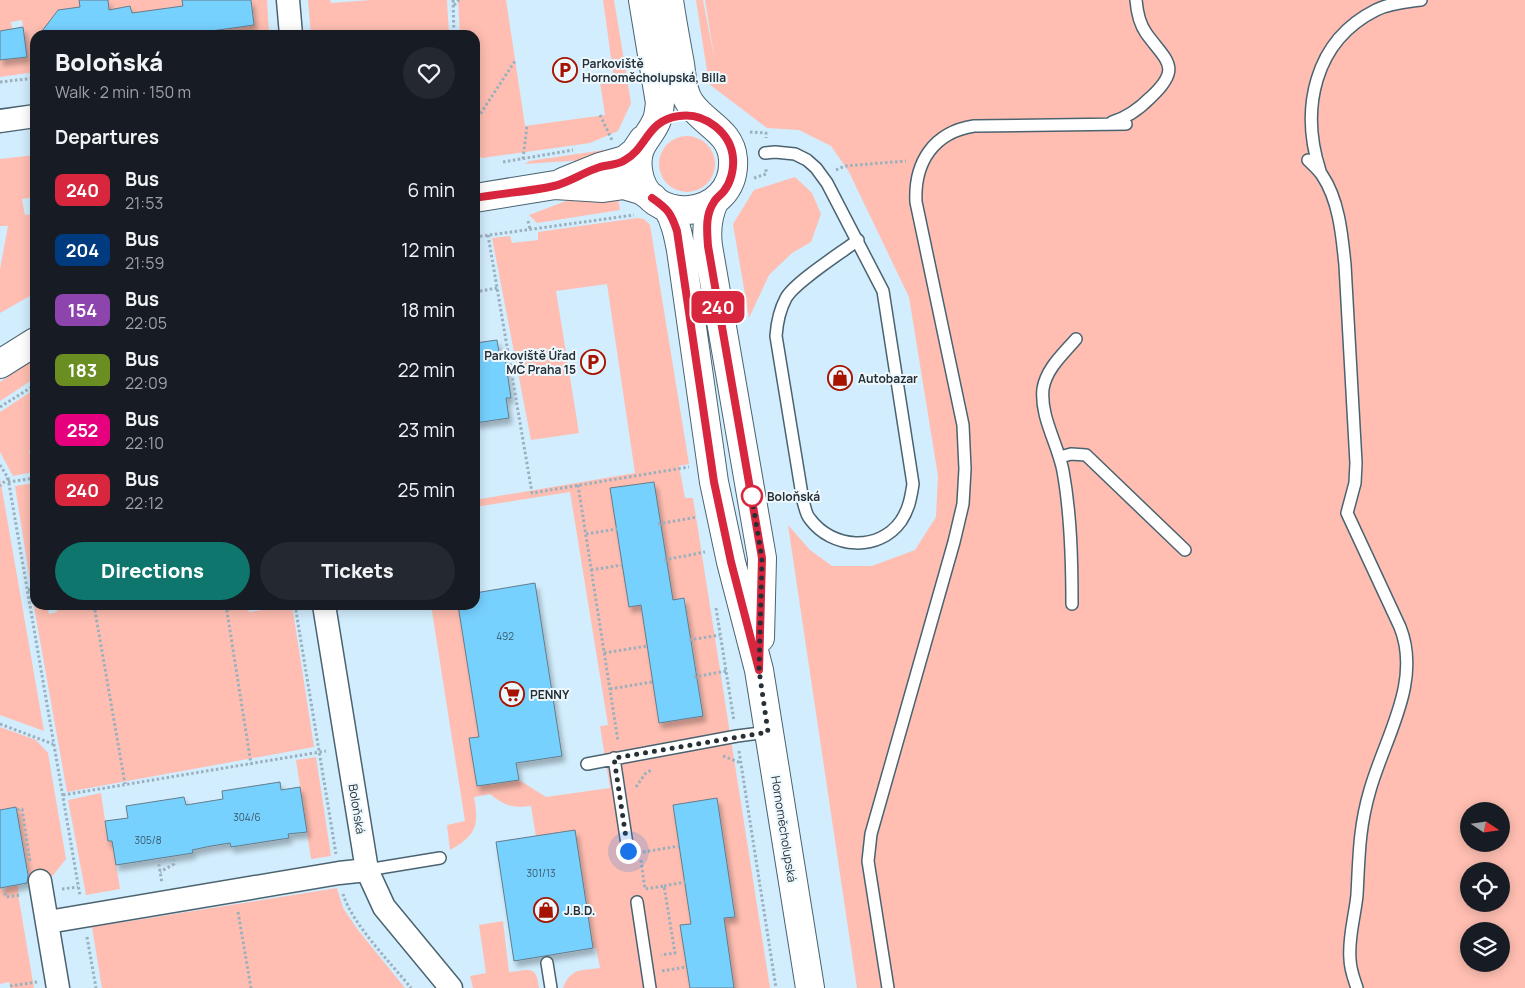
<!DOCTYPE html>
<html lang="en">
<head>
<meta charset="utf-8">
<style>
  :root { --surface:#171b24; --page:#242831; --text:#f1f3f6; --muted:#9ea1a6; --accent:#0f766e }
  body { margin:0; font-family:Manrope,sans-serif; background:var(--page); color:var(--text); height:100vh; display:flex; flex-direction:column; font-size:19px; white-space:nowrap }
  * { box-sizing:border-box; margin:0 }
  p { font-size:16px; color:var(--muted) }
  .icon { flex:none; width:28px; height:28px; fill:none; stroke:currentColor; stroke-width:2; stroke-linecap:round; stroke-linejoin:round }
  .map { position:relative; flex:1; overflow:hidden }
  .panel { position:absolute; left:30px; top:30px; width:450px; height:580px; display:flex; flex-direction:column; background:var(--surface); border-radius:15px; box-shadow:0 2px 12px #0003 }
  .panel>* { flex:none }
  .badge { padding:0 10px; border-radius:8px; font-size:18px; line-height:32px }
  .needle { width:32px; rotate:103deg }
  .fabs { position:absolute; left:1460px; top:802px; display:grid; gap:10px }
  .fabs a { display:grid; place-items:center; width:50px; height:50px; border-radius:50%; background:var(--surface); box-shadow:0 2px 12px #0003; font-size:25px }
  .you { position:absolute; width:25px; height:25px; margin:-12px; border:4px solid #fff; border-radius:50%; background:#1a73e8; box-shadow:0 0 0 8px #1a73e833 }
  .map>.badge { position:absolute; translate:-50% -50%; box-shadow:0 0 0 2px #fff }
  h2 { padding:0 25px; font-size:19px; line-height:45px }
  .round { display:grid; place-items:center; flex:none; width:52px; height:52px; border-radius:26px; background:var(--page) }
  .head { display:flex; align-items:center; justify-content:space-between; height:85px; padding:0 25px }
  h1 { font-size:24px; font-weight:800; line-height:38px }
  .cta { display:flex; gap:10px; margin-top:auto; padding:10px 25px }
  .cta a { flex:1; height:58px; border-radius:30px; background:var(--accent); color:#fff; font-size:20px; font-weight:800; line-height:58px; text-align:center }
  .cta a+a { background:var(--page); color:var(--text) }
  ul { padding:0; list-style:none }
  li { display:flex; align-items:center; gap:15px; height:60px; padding:0 25px }
  li div { flex:1 }
  li b { display:block; font-size:19px }
  li em { font-style:normal }
  li .badge { min-width:55px; font-weight:700; text-align:center }
  .map>svg:first-child { display:block }
  .green { fill:#ffbeb1; fill-rule:evenodd }
  .building { fill:#76d1ff; stroke:#637c8a; filter:url(#shadow) }
  .lines { fill:none; stroke-linecap:round; stroke-linejoin:round }
  .lane-casing { stroke:#4b6370; stroke-width:14 }
  .street-casing { stroke:#4b6370; stroke-width:25 }
  .secondary-casing { stroke:#4b6370; stroke-width:30 }
  .path { stroke:#9bb0bd; stroke-width:3; stroke-dasharray:2.5 2.5; stroke-linecap:butt }
  .lane { stroke:#fff; stroke-width:11 }
  .street { stroke:#fff; stroke-width:22 }
  .secondary { stroke:#fff; stroke-width:28 }
  .line-casing { stroke:#fff; stroke-width:11 }
  .line { stroke:#d7263d; stroke-width:8 }
  .walk { stroke:#263036; stroke-width:5; stroke-dasharray:0 9 }
  .stop-dot { fill:#fff; stroke:#d7263d; stroke-width:2.5 }
  .labels { text-anchor:middle; dominant-baseline:central; stroke-width:4; stroke-linejoin:round; paint-order:stroke }
  .number-label { font-size:10px; fill:#3a5868 }
  .poi-label { font-size:12px; font-weight:bold; fill:#263036; stroke:#edf8fe; text-anchor:start }
  .stop-label { font-size:12px; font-weight:bold; fill:#263036; stroke:#edf8fe; text-anchor:start }
  .street-label { font-size:12px; fill:#263036; stroke:#edf8fe }
</style>
</head>
<body>
<div class="map">
<svg width="1525" height="988" viewBox="0 0 1525 988">
  <defs>
    <filter id="shadow"><feDropShadow dx="3" dy="5.5" stdDeviation="2.5" flood-color="#0004"/></filter>
  </defs>
  <rect width="100%" height="100%" fill="#d2edfd"/>
  <path class="green" d="M0,0H79L80,10L107,0H182L183,6L165,8L168,35H139L135,13H132L130,6L109,10L79,13L73,8L58,10L54,16V35H35V72L0,77V60L27,56L22,20L11,22L12,29L0,31Z
    M251,0H267L269,35H183L254,25Z
    M308,0H330L331,3L371,0H447L449,35H311Z
    M458,0H506L525,126L605,115L600,82L614,79L603,0H614L631,103L618,131L590,143L482,158L475,153V35H460Z
    M696,0H703L715,62L705,0H1525V988H857L788,525L810,550L832,566H872L915,550L936,517L938,476L909,297L849,172L831,146L799,130L767,128L709,84ZM1469,811H1501V844H1469ZM1469,871H1501V904H1469ZM1469,931H1501V964H1469Z
    M659 164a28 28 0 1 1 56 0a28 28 0 1 1-56 0Z
    M611,149L613,158L525,164L529,161Z
    M35,155V197L22,199L25,215L35,214V293L0,313V269L8,226H0V159Z
    M795,177L812,193L821,214L811,242L792,253L769,275L749,318L733,224L754,190Z
    M617,191L620,210L537,223L529,215L574,198Z
    M637,218L644,219L650,225L689,464L679,466L685,498H693L770,988H734L724,918L735,916L732,893H729L728,872L717,799L691,924L680,926L690,988H563C571,967 582,971 600,968L596,948H593L575,831L536,837L531,806C512,808 505,806 490,794L474,797C479,825 477,835 450,850L447,825L465,821L431,605H458L479,737L469,738L477,786L519,780L546,797L610,788L600,726L608,725L570,492L475,507V500L635,473L607,284L556,291L579,433L531,440L492,238L510,236L512,243L538,240V232ZM654,482L673,600L685,598L688,621L689,643L692,642L703,716L659,723L641,605L629,606L610,489Z
    M35,359V378L0,401V382Z
    M35,389V448L29,450L33,472L13,476L0,452V412Z
    M0,478L44,731L0,715Z
    M35,483V586L31,587L15,486Z
    M35,600V605H47L49,614L57,612L56,605H247L249,612L271,609V605H292L314,747L67,792L33,601Z
    M0,727L36,740L48,753L66,859L50,879L30,883L16,807L0,810Z
    M316,757L331,856L311,859L296,760Z
    M101,793L108,841H112L120,889L86,895L68,800Z
    M18,885L19,900L34,988H11L9,982L0,984V888Z
    M337,888L343,908L358,930L405,988H102L92,927Z
    M503,921L509,972C529,971 536,963 539,988H473L470,976L486,973L479,925Z"/>
  <path class="building" d="M79,0H108L109,10L130,6L132,13L183,6L182,0H251L254,25L183,35H39L58,10L80,7Z
    M23,27L27,57L0,60V31Z
    M497,340L500,359L505,358L511,398H506L509,418L475,423V343Z
    M654,482L673,600L684,598L703,716L659,723L641,605L629,607L610,488Z
    M535,583L562,756L516,763L519,780L477,786L469,738L479,737L458,605H475V593Z
    M280,782L281,790L300,787L307,832L288,834L289,838L231,847L230,843L211,846L192,850L193,853L116,865L112,841H108L105,821L128,818L126,806L184,797L186,805L223,799L222,791Z
    M717,798L735,917L724,918L734,988H690L680,925L691,924L673,805Z
    M16,807L28,875L27,883L0,888V810Z
    M575,830L593,948L514,961L496,842Z"/>
  <g class="lines">
    <defs>
      <path id="lane" d="M1112,122C1127,118 1140,108 1151,97C1183,67 1166,61 1146,33C1139,23 1137,12 1136,0
        M765,153L775,152L795,154L807,160L816,168L827,183L883,291L913,484C911,497 909,509 901,521C879,552 832,549 810,519C806,515 805,507 803,501L776,336C777,322 779,311 786,298C795,282 841,253 858,240
        M1308,160C1313,165 1318,169 1322,175C1339,200 1342,235 1345,265L1356,463L1355,483L1347,513L1400,627C1422,682 1385,737 1370,790C1359,827 1359,857 1357,895C1355,916 1348,938 1350,959C1350,969 1354,979 1357,988
        M1320,171C1300,109 1314,41 1376,10C1390,3 1406,2 1421,0
        M1060,457L1071,454L1086,455L1185,550
        M1072,604C1072,560 1071,515 1063,471C1058,444 1040,417 1043,389C1046,369 1063,354 1076,339
        M614,758L628,851
        M587,764L737,736L768,732
        M367,870L440,858
        M637,902L650,988
        M547,963L551,988
        M888,988L868,861L871,834L954,542L963,504L965,469L963,425L916,202C914,162 934,132 974,126L1126,124"/>
      <path id="street" d="M288,0L291,35
        M0,121L35,116
        M324,605L367,870L384,907L451,988
        M40,881L58,988
        M48,922L339,873L367,870"/>
      <path id="secondary" d="M643,0L660,103C659,109 659,116 656,122C647,141 635,145 638,170C645,229 737,221 733,159C731,131 704,124 690,103C682,92 682,77 680,64C676,42 672,21 669,0
        M563,182L600,167L625,160L635,152L643,140
        M475,198L555,185L603,188L624,185L641,190L653,198
        M714,202C707,217 706,230 708,246L762,558L760,638
        M667,207C675,220 678,234 681,250L714,482L731,562L759,670L810,988
        M0,364L35,342"/>
    </defs>
    <use href="#lane" class="lane-casing"/>
    <use href="#street" class="street-casing"/>
    <use href="#secondary" class="secondary-casing"/>
    <path class="path" d="M453,0L454,35
      M454,5L459,0
      M0,82L35,78
      M600,115L612,140
      M475,122L515,61
      M750,132L766,133V138
      M523,159L527,126
      M503,162L573,150
      M836,170L845,166L906,161
      M754,178L766,174V167
      M528,221L530,229
      M488,235L532,493L689,467
      M475,237L634,215
      M475,292L497,288
      M0,407L35,385
      M0,465L8,478L0,486
      M8,478L80,896
      M8,482L35,478
      M578,485L618,741
      M658,524L697,517
      M586,534L617,529
      M664,560L705,552
      M591,570L622,565
      M28,590L35,589
      M94,605L125,784
      M226,605L251,764
      M295,605L336,854
      M716,608L734,721
      M689,640L720,635
      M604,653L647,646
      M694,677L726,671
      M610,689L652,682
      M0,724L53,744
      M739,751L776,988
      M723,756L741,763
      M636,787L645,774L651,770
      M63,795L326,751
      M17,810L22,809L30,862
      M643,852L679,846
      M158,859L162,883
      M641,860L645,889L664,886L675,953L661,955
      M159,861L174,859V864L160,872
      M664,886L685,882
      M4,888L6,897L21,895
      M62,889L78,887
      M343,894C352,924 391,963 411,988
      M238,912L251,988
      M87,937L96,988
      M662,971L686,967
      M10,986L37,982"/>
    <use href="#lane" class="lane"/>
    <use href="#street" class="street"/>
    <use href="#secondary" class="secondary"/>
  </g>
  <g class="lines">
    <defs>
      <path id="line" d="M475,198C501,193 528,192 554,186C570,182 584,172 600,167C608,165 618,165 625,160C647,148 647,120 679,116C705,112 731,133 733,158C734,169 731,182 724,191C721,195 716,198 714,202C705,215 707,231 708,246L762,558L759,670L731,562L714,482L677,231C671,213 668,209 652,198"/>
    </defs>
    <use href="#line" class="line-casing"/>
    <use href="#line" class="line"/>
    <path class="walk" d="M628,851L614,758L768,732L759,670L762,558L751,493L752,496"/>
  </g>
  <defs>
    <symbol id="parking-ring" viewBox="-11 -11 22 22"><circle r="9.5" fill="#edf8fe" stroke="#a61401" stroke-width="1.5"/><path d="M-3.5-5.5H1a3.5 3.5 0 0 1 0 7H-1V5.5H-3.5ZM-1-3.4V-.6H.8a1.4 1.4 0 0 0 0-2.8Z" fill="#a61401"/></symbol>
    <symbol id="shop-ring" viewBox="-11 -11 22 22"><circle r="9.5" fill="#edf8fe" stroke="#a61401" stroke-width="1.5"/><path d="M-5-2.5h2.3a2.7 3.5 0 0 1 5.4 0H5L5.5 6h-11ZM-1.5-2.5h3a1.5 2.3 0 0 0-3 0Z" fill="#a61401"/></symbol>
    <symbol id="supermarket-ring" viewBox="-11 -11 22 22"><circle r="9.5" fill="#edf8fe" stroke="#a61401" stroke-width="1.5"/><path d="M-6-5.5h2.5l.6 2H6L4.5 2H-2.5L-4.4-4H-6ZM-1.5 3.2a1.3 1.3 0 1 0 .1 0ZM3 3.2a1.3 1.3 0 1 0 .1 0Z" fill="#a61401"/></symbol>
  </defs>
  <g fill-rule="evenodd">
    <use href="#parking-ring" x="551" y="56" width="28" height="28"/>
    <use href="#parking-ring" x="579" y="348" width="28" height="28"/>
    <use href="#shop-ring" x="826" y="364" width="28" height="28"/>
    <use href="#supermarket-ring" x="498" y="680" width="28" height="28"/>
    <use href="#shop-ring" x="532" y="896" width="28" height="28"/>
  </g>
  <circle class="stop-dot" cx="752" cy="496" r="10"/>
  <g class="labels">
    <g class="number-label">
      <text x="505" y="636">492</text>
      <text x="247" y="817">304/6</text>
      <text x="148" y="840">305/8</text>
      <text x="541" y="873">301/13</text>
    </g>
    <g class="poi-label">
      <text x="582" y="63">Parkoviště<tspan x="582" dy="14">Hornoměcholupská, Billa</tspan></text>
      <text x="576" y="355" text-anchor="end">Parkoviště Úřad<tspan x="576" dy="14">MČ Praha 15</tspan></text>
      <text x="858" y="378">Autobazar</text>
      <text x="530" y="694">PENNY</text>
      <text x="564" y="910">J.B.D.</text>
    </g>
    <g class="stop-label">
      <text x="767" y="496">Boloňská</text>
    </g>
    <g class="street-label">
      <text transform="translate(357 809) rotate(81)">Boloňská</text>
      <text transform="translate(784 829) rotate(81)">Hornoměcholupská</text>
    </g>
  </g>
</svg>
<div class="fabs">
<a><svg class="needle" viewBox="-14 -14 28 28"><path d="M0-13l5 13h-10z" fill="#e53935"/><path d="M0 13l5-13h-10z" fill="#9ea1a6"/></svg></a>
<a><svg class="icon" aria-label="locate" viewBox="0 0 24 24"><circle cx="12" cy="12" r="6"/><path d="M12 2v4M12 18v4M2 12h4M18 12h4"/></svg></a>
<a><svg class="icon" aria-label="layers" viewBox="0 0 24 24"><path d="M12 4l9 5-9 5-9-5zM3 14l9 5 9-5"/></svg></a>
</div>
<div class="you" style="left:628px;top:851px"></div>
<b class="badge" style="left:718px;top:307px;background:#d7263d;color:#fff">240</b>
<section class="panel">
<div class="head"><div><h1>Boloňská</h1><p>Walk · 2 min · 150 m</p></div><a class="round"><svg class="icon" aria-label="heart" viewBox="0 0 24 24"><path d="M12 20l-8-8c-3-5 5-10 8-4 3-6 11-1 8 4z"/></svg></a></div>
<h2>Departures</h2>
<ul>
<li><span class="badge" style="background:#d7263d;color:#fff">240</span><div><b>Bus</b><p>21:53</p></div><em>6 min</em></li>
<li><span class="badge" style="background:#003b80;color:#fff">204</span><div><b>Bus</b><p>21:59</p></div><em>12 min</em></li>
<li><span class="badge" style="background:#8e44ad;color:#fff">154</span><div><b>Bus</b><p>22:05</p></div><em>18 min</em></li>
<li><span class="badge" style="background:#6b8e23;color:#fff">183</span><div><b>Bus</b><p>22:09</p></div><em>22 min</em></li>
<li><span class="badge" style="background:#e6007e;color:#fff">252</span><div><b>Bus</b><p>22:10</p></div><em>23 min</em></li>
<li><span class="badge" style="background:#d7263d;color:#fff">240</span><div><b>Bus</b><p>22:12</p></div><em>25 min</em></li>
</ul>
<div class="cta"><a>Directions</a><a>Tickets</a></div>
</section>
</div>
</body>
</html>
